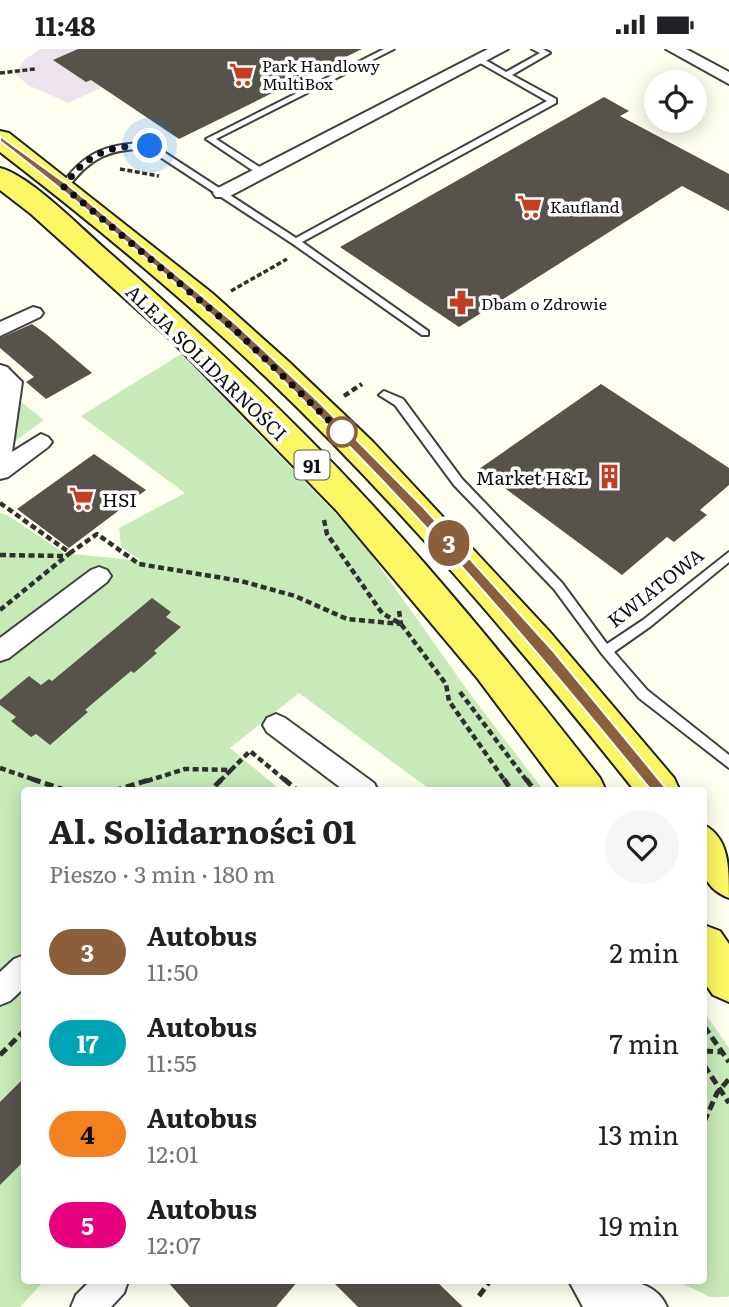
<!DOCTYPE html>
<html lang="pl">
<head>
<meta charset="utf-8">
<style>
  :root { --surface:#fff; --page:#f6f6f6; --text:#202124; --muted:#757577 }
  body { margin:0; font-family:Literata,serif; background:var(--page); color:var(--text); height:100vh; display:flex; flex-direction:column; font-size:26px; white-space:nowrap }
  * { box-sizing:border-box; margin:0 }
  p { font-size:23px; color:var(--muted) }
  .icon { flex:none; width:38px; height:38px; fill:none; stroke:currentColor; stroke-width:2; stroke-linecap:round; stroke-linejoin:round }
  .map { position:relative; flex:1; overflow:hidden }
  .sheet { position:absolute; left:21px; top:738px; width:686px; height:497px; display:flex; flex-direction:column; background:var(--surface); border-radius:7px; box-shadow:0 4px 18px #0003 }
  .sheet>* { flex:none }
  .badge { padding:0 14px; border-radius:23px; font-size:24px; line-height:46px }
  .controls { position:absolute; left:644px; top:21px; display:grid; gap:14px }
  .controls a { display:grid; place-items:center; width:63px; height:63px; border-radius:50%; background:var(--surface); box-shadow:0 4px 18px #0003; font-size:35px }
  .you { position:absolute; width:35px; height:35px; margin:-18px; border:5px solid #fff; border-radius:50%; background:#1a73e8; box-shadow:0 0 0 10px #1a73e833 }
  .map>.badge { position:absolute; translate:-50% -50%; box-shadow:0 0 0 4px #fff }
  .round { display:grid; place-items:center; flex:none; width:74px; height:74px; border-radius:37px; background:var(--page) }
  .summary { display:flex; align-items:center; justify-content:space-between; height:119px; padding:0 28px }
  h1 { font-size:33px; font-weight:700; line-height:52px }
  ul { padding:0; list-style:none }
  li { display:flex; align-items:center; gap:21px; height:91px; padding:0 28px }
  li div { flex:1 }
  li b { display:block; font-size:26px }
  li em { font-style:normal }
  li .badge { min-width:77px; font-weight:700; text-align:center }
  .status { display:flex; justify-content:space-between; align-items:center; height:49px; padding:0 35px; background:var(--surface); direction:ltr }
  .status svg { height:19px; fill:currentColor }
  .map>svg:first-child { display:block }
  .industrial { fill:#ede3ec }
  .green { fill:#c8eab8 }
  .building { fill:#57524a }
  .lines { fill:none; stroke-linecap:round; stroke-linejoin:round }
  .lane-casing { stroke:#414141; stroke-width:4 }
  .street-casing { stroke:#414141; stroke-width:4 }
  .primary-casing { stroke:#1f1f1f; stroke-width:4 }
  .path-far2 { stroke:#303030; stroke-width:3.5; stroke-dasharray:5 2.5; stroke-linecap:butt }
  .path-far1 { stroke:#303030; stroke-width:4.5; stroke-dasharray:6 3.5; stroke-linecap:butt }
  .path { stroke:#303030; stroke-width:5; stroke-dasharray:9 4.5; stroke-linecap:butt }
  .lane { fill:#fff; fill-rule:evenodd }
  .street { fill:#fff; fill-rule:evenodd }
  .primary { fill:#faf664; fill-rule:evenodd }
  .line { fill:#8b5e3c; stroke:#fff; stroke-width:2 }
  .walk { stroke:#0e0e0e; stroke-width:7; stroke-dasharray:0 12.6 }
  .stop-dot { fill:#fff; stroke:#8b5e3c; stroke-width:3.5 }
  .labels { text-anchor:middle; dominant-baseline:central; stroke-width:7; stroke-linejoin:round; paint-order:stroke }
  .far-poi-label { font-size:16px; fill:#0e0e0e; stroke:#fff; text-anchor:start }
  .shield { fill:#fff; stroke:#565656; stroke-width:2 }
  .shield-label { font-size:18px; font-weight:bold; fill:#0e0e0e }
  .street-label { font-size:19px; fill:#0e0e0e; stroke:#fff }
  .poi-label { font-size:19px; fill:#0e0e0e; stroke:#fff; text-anchor:end }
</style>
</head>
<body>
<div class="status"><b>11:48</b><svg viewBox="0 0 49 12"><path d="M0 12V9h3v3zM5 12V6h3v6zM10 12V3h3v9zM15 12V0h3v12zM26 1h20v11H26zM47 4h2v5h-2z"/></svg></div>
<div class="map">
<svg width="729" height="1258" viewBox="0 0 729 1258">
  <rect width="100%" height="100%" fill="#fffff0"/>
  <path class="industrial" d="M41,0H187L68,54L28,36L15,25L25,10Z"/>
  <path class="green" d="M181,305L361,491L473,649L544,742H432L299,644L230,699L282,742H24V1232H44L20,1258H0V464L7,466L64,504L142,512L121,498L119,479L185,444L81,367Z
    M0,336L44,371L0,403Z
    M704,963L729,999V1247L727,1248H710L677,1232H704Z"/>
  <path class="building" d="M78,0H362L179,90L91,31L86,33L53,11Z
    M604,48L629,62L620,67L729,125V162L682,137L459,278L340,198Z
    M32,275L46,285L92,324L46,350L26,333L34,328L0,299V289Z
    M601,335L729,419V436L700,461L707,466L674,493L667,488L622,526L479,420Z
    M94,405L146,441L69,499L17,460Z
    M152,549L171,563L166,568L181,578L154,602L157,604L134,624L131,622L85,661L88,663L50,696L36,685L31,688L11,672L16,668L0,656V651L29,627L41,636L49,630L52,632Z
    M24,1029V1112L0,1136V1053Z
    M167,1232H298L276,1258H190Z
    M332,1232H436L463,1258H358Z"/>
  <g class="lines">
    <defs>
      <path id="lane" d="M384,0H394L216,90L264,121V125H258L206,90Z
        M532,0H543L550,4L512,26L556,50V54L302,193L428,282V286H422L293,195L148,100C110,99 89,109 67,140L60,138C84,103 108,94 150,94L296,189L547,52L475,11L482,9L506,23L540,4Z
        M384,342L403,350L462,430L562,534L607,595L643,571L729,503V513L651,577L614,603L647,641L729,706V719L639,649L602,605L554,540L454,436L395,356L379,346Z"/>
      <path id="street" d="M488,0H508L228,148H216L213,144L216,140Z
        M666,0H686L729,23V35Z
        M33,258L40,260L43,264L40,268L0,287V273Z
        M0,316L7,318L22,333L12,403L41,385L48,388L52,393L48,398L8,428L0,430Z
        M99,518L107,521L111,527L107,533L9,609L0,612V589L91,521Z
        M276,665L285,669L374,734L378,742H345L267,683L263,676L267,669Z
        M24,906V939L10,952L0,956V923L14,910Z
        M90,1232H128L124,1244L111,1258H71L76,1246Z
        M569,1232C601,1232 652,1222 667,1258H583Z"/>
      <path id="primary" d="M0,82L9,84L212,244L289,313L373,393L549,582L674,729L680,742H635C520,598 400,456 266,328C182,248 92,174 0,103Z
        M0,119C29,126 80,178 104,199C193,277 281,358 362,445C446,535 524,632 600,729L606,742H562L478,630L337,462L172,292L31,165L0,141Z
        M704,776C729,789 729,817 729,849C695,836 701,807 704,776Z
        M704,876L720,882L729,895V953L713,946L704,933Z"/>
    </defs>
    <use href="#lane" class="lane-casing"/>
    <use href="#street" class="street-casing"/>
    <use href="#primary" class="primary-casing"/>
    <path class="path-far2" d="M0,24L35,20
      M120,120L159,127
      M231,242L287,210"/>
    <path class="path-far1" d="M344,347L362,335
      M0,454L70,504L97,485L139,515L241,532L295,547L347,570L401,575
      M324,471L327,485L382,564L401,575L446,635L449,652L505,732
      M0,506L65,507
      M0,561L70,504
      M399,562L401,575
      M460,643L527,732
      M0,719L38,732
      M147,732L185,720L231,721L250,702L286,732
      M220,732L231,721"/>
    <path class="path" d="M32,730L68,742
      M284,730L298,742
      M504,730L512,742
      M526,730L535,742
      M215,737L222,730
      M113,742L152,730
      M704,977L729,1013
      M704,1002L722,1003
      M0,1006L24,982
      M704,1016L729,1054
      M704,1073L717,1044L729,1030
      M479,1247L490,1232"/>
    <use href="#lane" class="lane"/>
    <use href="#street" class="street"/>
    <use href="#primary" class="primary"/>
  </g>
  <path class="line" d="M0,87L68,136L237,276L319,353L423,458L554,603L665,738L667,742L665,746H655C546,612 434,480 311,359C214,262 106,175 0,92Z"/>
  <g class="lines">
    <path class="walk" d="M150,97C111,95 85,105 64,138L233,279L349,391L342,383"/>
  </g>
  <defs>
    <symbol id="supermarket-bare" viewBox="-9 -9 18 18"><path d="M-6-5.5h2.5l.6 2H6L4.5 2H-2.5L-4.4-4H-6ZM-1.5 3.2a1.3 1.3 0 1 0 .1 0ZM3 3.2a1.3 1.3 0 1 0 .1 0Z" fill="#c13e24" stroke="#fff" stroke-width="2.5" paint-order="stroke"/></symbol>
    <symbol id="pharmacy-bare" viewBox="-9 -9 18 18"><path d="M-2-6h4v4h4v4h-4v4h-4v-4h-4v-4h4Z" fill="#c13e24" stroke="#fff" stroke-width="2.5" paint-order="stroke"/></symbol>
    <symbol id="building-bare" viewBox="-9 -9 18 18"><path d="M-4-6H4V6H1V3H-1V6H-4ZM-2.5-4.3h1.7v1.8h-1.7ZM.8-4.3h1.7v1.8H.8ZM-2.5-1h1.7V.8h-1.7ZM.8-1h1.7V.8H.8Z" fill="#c13e24" stroke="#fff" stroke-width="2.5" paint-order="stroke"/></symbol>
  </defs>
  <g fill-rule="evenodd">
    <use href="#supermarket-bare" x="224" y="8" width="35" height="35"/>
    <use href="#supermarket-bare" x="512" y="140" width="35" height="35"/>
    <use href="#pharmacy-bare" x="444" y="236" width="35" height="35"/>
    <use href="#building-bare" x="592" y="410" width="35" height="35"/>
    <use href="#supermarket-bare" x="64" y="432" width="35" height="35"/>
  </g>
  <circle class="stop-dot" cx="342" cy="383" r="14"/>
  <g class="labels">
    <g class="far-poi-label">
      <text x="262" y="16">Park Handlowy<tspan x="262" dy="18">MultiBox</tspan></text>
      <text x="550" y="157">Kaufland</text>
      <text x="481" y="254">Dbam o Zdrowie</text>
    </g>
    <rect class="shield" x="294.5" y="401.5" width="35" height="29" rx="5"/>
    <g class="shield-label">
      <text x="312" y="416">91</text>
    </g>
    <g class="street-label">
      <text transform="translate(207 313) rotate(44)">ALEJA SOLIDARNOŚCI</text>
      <text transform="translate(655 538) rotate(-38)">KWIATOWA</text>
    </g>
    <g class="poi-label">
      <text x="589" y="428">Market H&amp;L</text>
      <text x="102" y="450" text-anchor="start">HSI</text>
    </g>
  </g>
</svg>
<div class="controls">
<a><svg class="icon" aria-label="locate" viewBox="0 0 24 24"><circle cx="12" cy="12" r="6"/><path d="M12 2v4M12 18v4M2 12h4M18 12h4"/></svg></a>
</div>
<div class="you" style="left:150px;top:97px"></div>
<b class="badge" style="left:449px;top:494px;background:#8b5e3c;color:#fff">3</b>
<section class="sheet">
<div class="summary"><div><h1>Al. Solidarności 01</h1><p>Pieszo · 3 min · 180 m</p></div><a class="round"><svg class="icon" aria-label="heart" viewBox="0 0 24 24"><path d="M12 20l-8-8c-3-5 5-10 8-4 3-6 11-1 8 4z"/></svg></a></div>
<ul>
<li><span class="badge" style="background:#8b5e3c;color:#fff">3</span><div><b>Autobus</b><p>11:50</p></div><em>2 min</em></li>
<li><span class="badge" style="background:#00a3b4;color:#fff">17</span><div><b>Autobus</b><p>11:55</p></div><em>7 min</em></li>
<li><span class="badge" style="background:#f58220;color:#111">4</span><div><b>Autobus</b><p>12:01</p></div><em>13 min</em></li>
<li><span class="badge" style="background:#e6007e;color:#fff">5</span><div><b>Autobus</b><p>12:07</p></div><em>19 min</em></li>
</ul>
</section>
</div>
</body>
</html>
